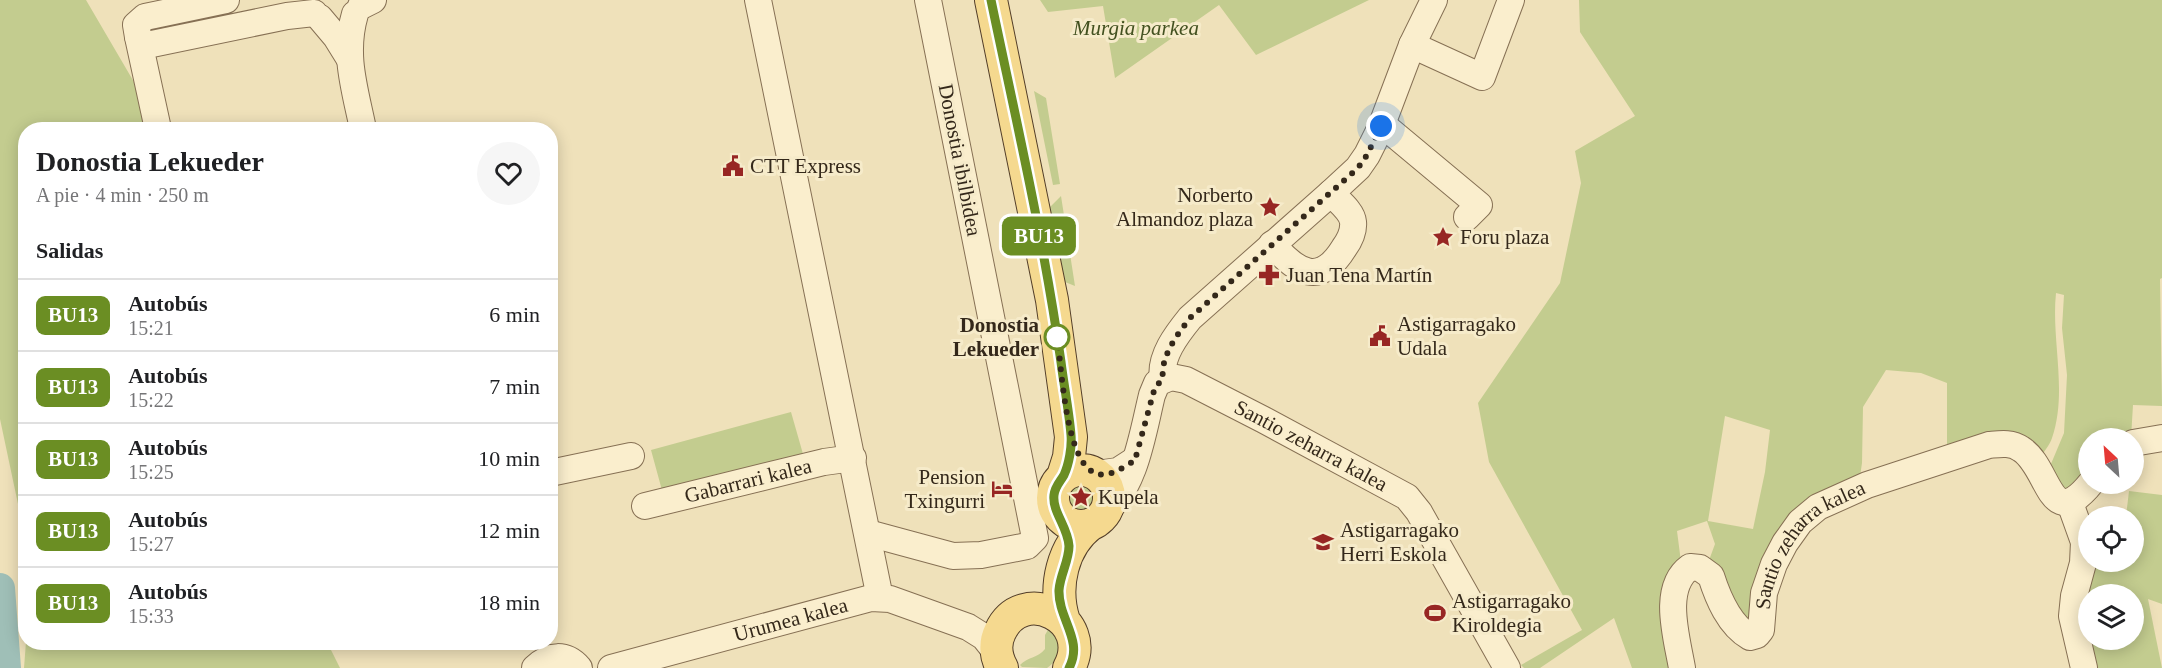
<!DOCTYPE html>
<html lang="es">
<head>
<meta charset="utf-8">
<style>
  :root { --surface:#fff; --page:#f6f6f6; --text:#202124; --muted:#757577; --line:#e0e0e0 }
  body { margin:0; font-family:Georgia,serif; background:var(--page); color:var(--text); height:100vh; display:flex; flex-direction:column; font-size:22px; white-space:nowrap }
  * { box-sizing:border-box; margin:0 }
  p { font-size:20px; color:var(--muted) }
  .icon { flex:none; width:33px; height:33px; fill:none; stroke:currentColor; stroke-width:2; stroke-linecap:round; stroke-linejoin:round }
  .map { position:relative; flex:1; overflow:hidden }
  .details { position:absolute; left:18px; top:122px; width:540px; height:528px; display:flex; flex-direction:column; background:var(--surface); border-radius:24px; box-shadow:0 3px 15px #0003 }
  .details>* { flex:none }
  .badge { padding:0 12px; border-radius:9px; font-size:21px; line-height:39px }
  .needle { width:39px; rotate:334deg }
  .buttons { position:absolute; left:2078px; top:428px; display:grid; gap:12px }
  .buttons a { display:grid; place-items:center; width:66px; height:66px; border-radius:50%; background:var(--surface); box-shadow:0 3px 15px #0003; font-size:30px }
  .you { position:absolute; width:30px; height:30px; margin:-15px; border:4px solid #fff; border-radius:50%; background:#1a73e8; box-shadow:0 0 0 9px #1a73e833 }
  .map>.badge { position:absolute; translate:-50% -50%; box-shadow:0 0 0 3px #fff }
  h2 { padding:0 18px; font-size:22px; line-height:54px }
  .round { display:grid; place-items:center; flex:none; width:63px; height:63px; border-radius:32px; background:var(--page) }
  .summary { display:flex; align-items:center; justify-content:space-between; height:102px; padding:0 18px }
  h1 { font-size:28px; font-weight:600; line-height:45px }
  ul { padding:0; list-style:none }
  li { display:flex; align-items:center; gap:18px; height:72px; padding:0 18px; border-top:2px solid var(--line) }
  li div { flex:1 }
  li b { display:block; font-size:22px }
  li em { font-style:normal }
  li .badge { min-width:66px; font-weight:700; text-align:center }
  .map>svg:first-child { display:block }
  .green { fill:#c3cc8f; fill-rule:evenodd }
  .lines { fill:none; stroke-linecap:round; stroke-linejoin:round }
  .river { stroke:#9fbfb7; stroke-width:30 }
  .minor-casing { stroke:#867054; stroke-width:28 }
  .major-casing { stroke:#533e29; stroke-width:34 }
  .minor { stroke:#faeecd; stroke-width:26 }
  .major { stroke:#f5d98f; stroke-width:32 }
  .line-casing { stroke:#fff; stroke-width:14 }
  .line { stroke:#6b8e23; stroke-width:9 }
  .walk { stroke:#34281a; stroke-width:6; stroke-dasharray:0 10.8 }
  .stop-dot { fill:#fff; stroke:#6b8e23; stroke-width:3 }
  .labels { text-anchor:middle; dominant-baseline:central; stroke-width:6; stroke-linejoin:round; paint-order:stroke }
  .park-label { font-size:21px; font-style:italic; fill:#435120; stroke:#f6ebca }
  .street-label { font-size:21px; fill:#34281a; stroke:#f6ebca }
  .poi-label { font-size:21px; fill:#34281a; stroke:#f6ebca; text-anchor:start }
  .stop-label { font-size:21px; font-weight:bold; fill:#34281a; stroke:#f6ebca; text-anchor:end }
</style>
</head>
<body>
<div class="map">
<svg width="2162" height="668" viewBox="0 0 2162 668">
  <rect width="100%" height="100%" fill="#efe1ba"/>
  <path class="green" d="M0,0H86L141,94L148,129H26L25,537L0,419Z
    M1040,0H1369L1256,55L1219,5L1115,78L1103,6L1048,12Z
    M1579,0H2162V278L2160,279L2162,406L2133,405L2131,438H2088V483L2070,497L2048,471L2064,433L2067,375L2062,328L2064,295L2056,293C2051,340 2068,391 2052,438C2050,445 2044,451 2040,458L1947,451V383L1921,373L1886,370L1863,407L1862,463L1859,483L1813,503L1752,628L1708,563L1715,544L1707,521L1677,531L1681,562L1674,668H1632L1614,618L1540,668H1524L1521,665L1582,630L1489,462L1478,403L1560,283L1581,183L1575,151L1635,116L1580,32ZM1725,416L1770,430L1765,472L1753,529L1708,521Z
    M1034,91L1046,98L1060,184L1053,185Z
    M1061,196L1075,286L1065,282L1050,207Z
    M791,412L803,454L823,448L826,461L666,505L651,450Z
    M1066 497a15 15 0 1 1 30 0a15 15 0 1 1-30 0Z
    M2129,491L2162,495V604L2148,599L2162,668H2091L2079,618L2089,561H2133V516H2126ZM2088,594H2133V639H2088Z
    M1049,628C1062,640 1062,658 1047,668L1022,667L1020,665C1027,657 1038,658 1045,649V635Z
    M26,642H327L340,668H24Z"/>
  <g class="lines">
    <path class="river" d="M0,588L6,668"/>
    <defs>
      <g id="minor">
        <path d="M226,0L145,17L136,25L138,37L147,45L287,16L314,13"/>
        <path d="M758,0L880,598"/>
        <path d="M361,6L373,0"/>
        <path d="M355,14C343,55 355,89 363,129"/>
        <path d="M320,18L336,37L349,58"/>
        <path d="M138,37L158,129"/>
        <path d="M1412,45L1482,77L1511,0"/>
        <path d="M1381,127L1389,130L1479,205L1467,217"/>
        <path d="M1272,244C1297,273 1320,287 1344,248C1349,241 1354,231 1353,222C1352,211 1338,201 1331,193"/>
        <path d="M1163,379C1159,357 1177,334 1190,318L1331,193L1358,168L1367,155L1381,127L1412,45L1434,0"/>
        <path d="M2133,443L2162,438"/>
        <path d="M550,473L631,456"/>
        <path d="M1096,474L1118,471L1135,460"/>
        <path d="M2070,503L2084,542L2083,563L2074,596L2072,616L2084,668"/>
        <path id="s1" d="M645,506L824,462L853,458"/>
        <path id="s2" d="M1104,514C1136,484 1142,436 1152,395L1157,383L1171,377L1186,380L1264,420L1407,497L1419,512L1507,668"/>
        <path d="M868,533L953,556L981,555L1027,546L1035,538L928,0"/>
        <path d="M535,668C549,654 566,653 579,668"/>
        <path id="s3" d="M611,668L871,598L890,599L968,627L984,637L996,652"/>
        <path id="s4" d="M1682,668C1677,638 1661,588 1690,567L1700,568L1711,576C1718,598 1729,625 1750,637L1757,635L1761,630L1764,593L1774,564L1785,543L1800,522L1818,507L1867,485L1989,445C2000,444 2011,442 2021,449C2050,467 2049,535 2091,483"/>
      </g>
      <path id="major" d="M991,0L1052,300L1071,437L1069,457L1063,476
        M1053 498a28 28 0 1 1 56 0a28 28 0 1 1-56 0Z
        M1064,621C1053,587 1062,546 1091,524
        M1002,668C996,657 994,644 1000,632C1022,583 1095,619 1069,668"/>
    </defs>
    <use href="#minor" class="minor-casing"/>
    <use href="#major" class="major-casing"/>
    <use href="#minor" class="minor"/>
    <use href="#major" class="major"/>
  </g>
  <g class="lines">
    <defs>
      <path id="line" d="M991,0C1016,120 1044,241 1061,362C1064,386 1069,411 1071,435C1072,447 1069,464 1064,475C1060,482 1055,486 1054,495C1052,512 1068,527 1069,546C1069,561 1060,575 1059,590C1058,619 1084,640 1069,668"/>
    </defs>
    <use href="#line" class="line-casing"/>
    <use href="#line" class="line"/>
    <path class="walk" d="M1057,337C1062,368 1065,457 1093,472C1106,480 1125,467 1135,460L1155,387L1163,379C1160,357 1177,335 1190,318L1358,168L1367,155L1381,126"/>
  </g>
  <defs>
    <symbol id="civic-bare" viewBox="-9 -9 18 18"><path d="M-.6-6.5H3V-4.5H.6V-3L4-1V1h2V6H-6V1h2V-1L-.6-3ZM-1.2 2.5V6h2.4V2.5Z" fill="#972623" stroke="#f6ebca" stroke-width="2.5" paint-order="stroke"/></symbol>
    <symbol id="sight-bare" viewBox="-9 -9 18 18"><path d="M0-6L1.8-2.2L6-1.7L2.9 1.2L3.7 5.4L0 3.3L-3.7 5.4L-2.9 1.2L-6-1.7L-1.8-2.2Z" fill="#972623" stroke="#f6ebca" stroke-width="2.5" paint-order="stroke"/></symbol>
    <symbol id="pharmacy-bare" viewBox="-9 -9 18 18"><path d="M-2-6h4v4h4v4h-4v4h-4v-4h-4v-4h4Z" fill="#972623" stroke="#f6ebca" stroke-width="2.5" paint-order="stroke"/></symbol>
    <symbol id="hotel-bare" viewBox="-9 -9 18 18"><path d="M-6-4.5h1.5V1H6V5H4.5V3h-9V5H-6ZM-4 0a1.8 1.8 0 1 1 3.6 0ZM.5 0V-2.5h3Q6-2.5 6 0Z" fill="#972623" stroke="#f6ebca" stroke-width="2.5" paint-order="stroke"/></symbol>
    <symbol id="school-bare" viewBox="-9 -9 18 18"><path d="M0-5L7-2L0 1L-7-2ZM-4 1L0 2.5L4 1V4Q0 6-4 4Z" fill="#972623" stroke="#f6ebca" stroke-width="2.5" paint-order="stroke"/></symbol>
    <symbol id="stadium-bare" viewBox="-9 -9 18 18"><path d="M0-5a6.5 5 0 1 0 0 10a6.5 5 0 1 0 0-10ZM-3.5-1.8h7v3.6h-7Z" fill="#972623" stroke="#f6ebca" stroke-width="2.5" paint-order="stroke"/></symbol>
  </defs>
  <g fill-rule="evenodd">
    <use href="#civic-bare" x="718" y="151" width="30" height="30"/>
    <use href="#sight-bare" x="1255" y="192" width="30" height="30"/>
    <use href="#sight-bare" x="1428" y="222" width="30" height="30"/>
    <use href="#pharmacy-bare" x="1254" y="260" width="30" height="30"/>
    <use href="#civic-bare" x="1365" y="321" width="30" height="30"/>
    <use href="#hotel-bare" x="987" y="474" width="30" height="30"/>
    <use href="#sight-bare" x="1066" y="482" width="30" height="30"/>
    <use href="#school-bare" x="1308" y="527" width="30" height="30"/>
    <use href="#stadium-bare" x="1420" y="598" width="30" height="30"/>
  </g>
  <circle class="stop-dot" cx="1057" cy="337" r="12"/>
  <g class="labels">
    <g class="park-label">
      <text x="1136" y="28">Murgia parkea</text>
    </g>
    <g class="street-label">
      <text transform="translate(960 160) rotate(79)">Donostia ibilbidea</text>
      <text stroke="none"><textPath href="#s2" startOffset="315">Santio zeharra kalea</textPath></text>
      <text stroke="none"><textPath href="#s1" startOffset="106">Gabarrari kalea</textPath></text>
      <text stroke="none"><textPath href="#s4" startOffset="324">Santio zeharra kalea</textPath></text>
      <text stroke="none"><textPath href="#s3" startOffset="186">Urumea kalea</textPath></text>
    </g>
    <g class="poi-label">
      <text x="750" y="166">CTT Express</text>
      <text x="1253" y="195" text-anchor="end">Norberto<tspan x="1253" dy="24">Almandoz plaza</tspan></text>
      <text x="1460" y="237">Foru plaza</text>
      <text x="1286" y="275">Juan Tena Martín</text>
      <text x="1397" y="324">Astigarragako<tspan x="1397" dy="24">Udala</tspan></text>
      <text x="985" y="477" text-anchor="end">Pension<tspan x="985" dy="24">Txingurri</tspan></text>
      <text x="1098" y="497">Kupela</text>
      <text x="1340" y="530">Astigarragako<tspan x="1340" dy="24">Herri Eskola</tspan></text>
      <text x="1452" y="601">Astigarragako<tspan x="1452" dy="24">Kiroldegia</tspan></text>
    </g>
    <g class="stop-label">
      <text x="1039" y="325">Donostia<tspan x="1039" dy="24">Lekueder</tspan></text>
    </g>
  </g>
</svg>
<div class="buttons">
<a><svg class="needle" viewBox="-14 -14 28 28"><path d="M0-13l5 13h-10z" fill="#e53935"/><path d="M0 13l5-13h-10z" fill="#757577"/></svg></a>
<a><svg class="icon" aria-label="locate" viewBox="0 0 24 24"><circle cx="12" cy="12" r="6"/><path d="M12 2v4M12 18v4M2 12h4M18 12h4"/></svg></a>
<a><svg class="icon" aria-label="layers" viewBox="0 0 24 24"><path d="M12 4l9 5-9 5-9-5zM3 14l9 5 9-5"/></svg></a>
</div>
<div class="you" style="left:1381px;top:126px"></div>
<b class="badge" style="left:1039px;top:236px;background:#6b8e23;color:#fff">BU13</b>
<section class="details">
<div class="summary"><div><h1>Donostia Lekueder</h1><p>A pie · 4 min · 250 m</p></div><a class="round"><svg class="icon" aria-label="heart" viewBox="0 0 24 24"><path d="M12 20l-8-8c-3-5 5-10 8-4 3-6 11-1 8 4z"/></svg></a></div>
<h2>Salidas</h2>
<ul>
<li><span class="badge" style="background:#6b8e23;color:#fff">BU13</span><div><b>Autobús</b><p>15:21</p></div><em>6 min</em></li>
<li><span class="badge" style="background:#6b8e23;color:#fff">BU13</span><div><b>Autobús</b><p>15:22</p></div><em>7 min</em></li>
<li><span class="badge" style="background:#6b8e23;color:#fff">BU13</span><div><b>Autobús</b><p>15:25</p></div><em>10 min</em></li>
<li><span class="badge" style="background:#6b8e23;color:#fff">BU13</span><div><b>Autobús</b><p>15:27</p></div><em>12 min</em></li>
<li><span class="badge" style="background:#6b8e23;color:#fff">BU13</span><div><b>Autobús</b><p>15:33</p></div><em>18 min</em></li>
</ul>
</section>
</div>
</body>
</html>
